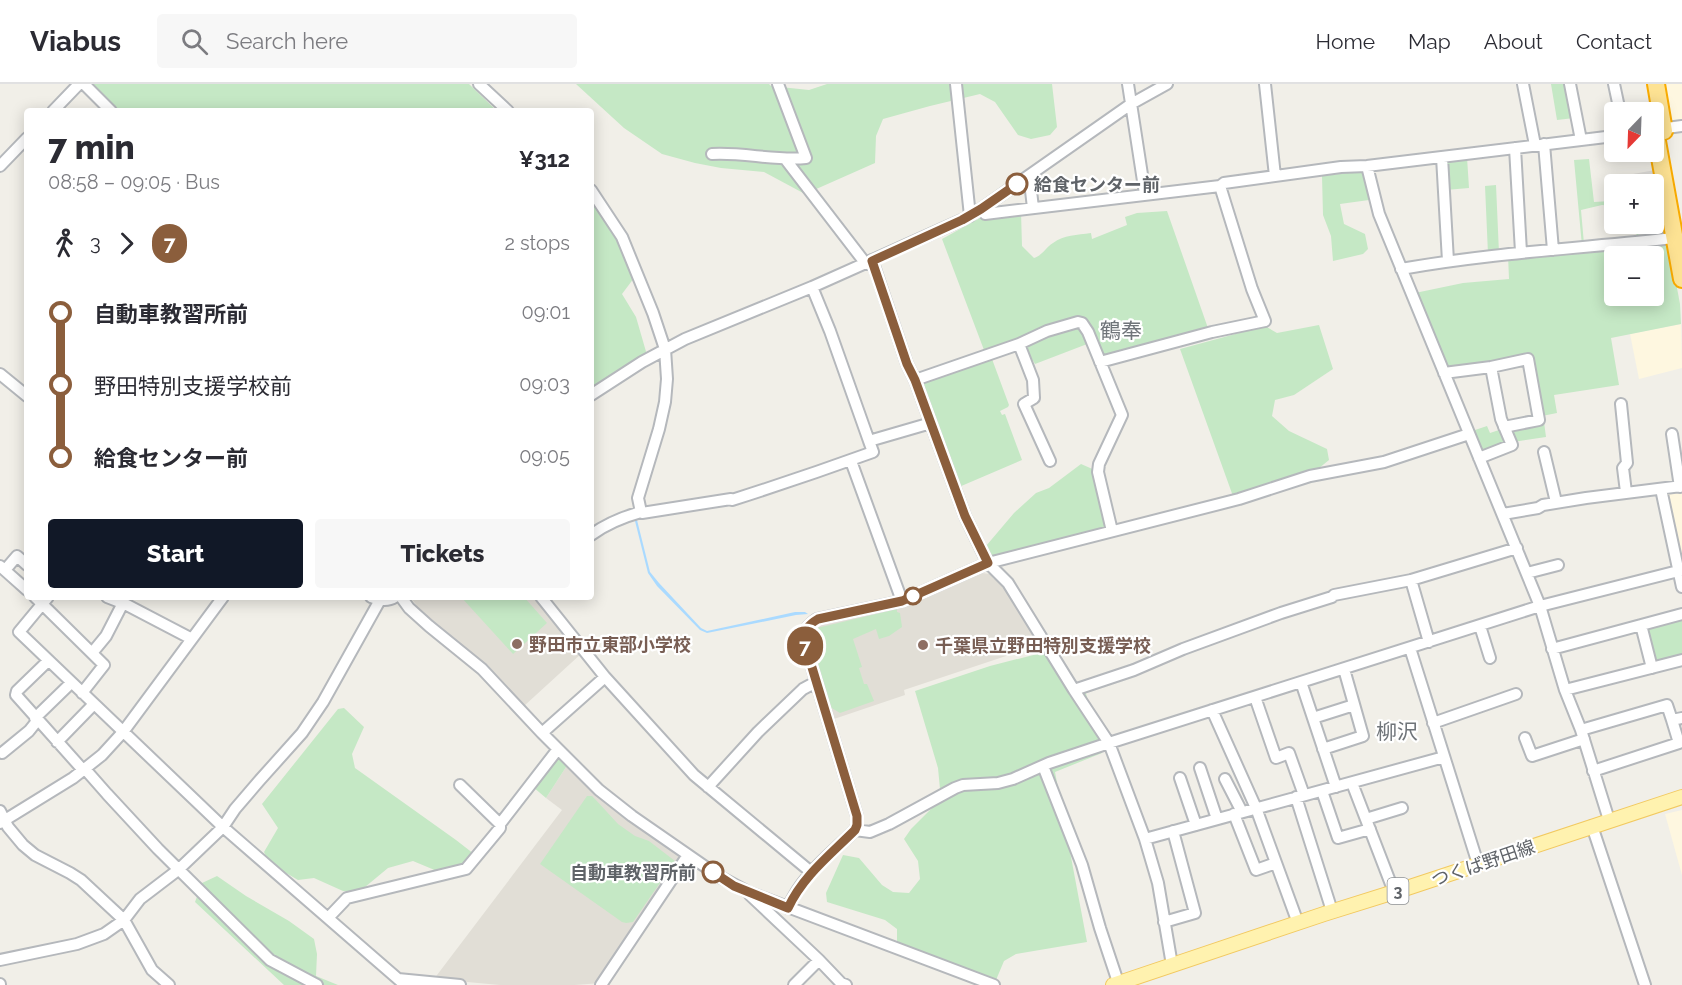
<!DOCTYPE html>
<html lang="en">
<head>
<meta charset="utf-8">
<style>
  :root { --surface:#fff; --page:#f7f7f7; --text:#2b2b33; --muted:#7c7c81; --line:#e1e1e2; --accent:#111827 }
  body { margin:0; font-family:Raleway,"Noto Sans JP",sans-serif; background:var(--page); color:var(--text); height:100vh; display:flex; flex-direction:column; font-size:22px; white-space:nowrap }
  * { box-sizing:border-box; margin:0 }
  p { font-size:20px; color:var(--muted) }
  .icon { flex:none; width:33px; height:33px; fill:none; stroke:currentColor; stroke-width:2; stroke-linecap:round; stroke-linejoin:round }
  .map { position:relative; flex:1; overflow:hidden }
  .side { position:absolute; left:24px; top:24px; width:570px; height:492px; display:flex; flex-direction:column; background:var(--surface); border-radius:6px; box-shadow:0 3px 15px #0003 }
  .side>* { flex:none }
  .badge { padding:0 12px; border-radius:20px; font-size:21px; line-height:39px }
  .needle { width:39px; rotate:203deg }
  .buttons { position:absolute; left:1604px; top:18px; display:grid; gap:12px }
  .buttons a { display:grid; place-items:center; width:60px; height:60px; border-radius:6px; background:var(--surface); box-shadow:0 3px 15px #0003; font-size:30px }
  .map>.badge { position:absolute; translate:-50% -50%; box-shadow:0 0 0 3px #fff }
  .legs { display:flex; align-items:center; gap:9px; height:66px; padding:0 24px; font-size:20px }
  .legs p { margin-inline-start:auto }
  .overview { display:flex; align-items:center; justify-content:space-between; height:102px; padding:0 24px }
  h1 { font-size:33px; font-weight:800; line-height:45px }
  .cta { display:flex; gap:12px; margin-top:auto; padding:12px 24px }
  .cta a { flex:1; height:69px; border-radius:6px; background:var(--accent); color:#fff; font-size:24px; font-weight:800; line-height:69px; text-align:center }
  .cta a+a { background:var(--page); color:var(--text) }
  ul { padding:0 24px; list-style:none }
  li { display:flex; align-items:center; gap:21px; height:72px; font-size:22px }
  li i { display:grid; place-items:center; width:9px; height:100%; margin:0 8px; background:currentColor }
  li i::after { content:''; width:15px; height:15px; margin:-8px; border:4px solid; border-radius:50%; background:var(--surface) }
  li p { margin-inline-start:auto }
  li:first-child i { background:linear-gradient(#0000 50%,currentColor 0) }
  li:last-child i { background:linear-gradient(currentColor 50%,#0000 0) }
  header { display:flex; align-items:center; gap:36px; box-sizing:border-box; height:84px; padding:0 30px; background:var(--surface); border-bottom:2px solid var(--line) }
  header strong { font-size:28px }
  nav { display:flex; gap:33px; margin-inline-start:auto; font-size:21px }
  .search { width:420px; height:54px; background:var(--page); display:flex; align-items:center; gap:15px; box-sizing:border-box; padding:0 21px; border-radius:6px; color:var(--muted); font-size:22px }
  .map>svg:first-child { display:block }
  .commercial { fill:#fef7e0 }
  .industrial { fill:#e0deda }
  .education { fill:#e1ded6 }
  .green { fill:#c5e8c5; fill-rule:evenodd }
  .water { fill:#aadaff }
  .lines { fill:none; stroke-linecap:round; stroke-linejoin:round }
  .minor-casing { stroke:#b5b8bc; stroke-width:14 }
  .major-casing { stroke:#f2c960; stroke-width:16 }
  .highway-casing { stroke:#f9ab00; stroke-width:20 }
  .minor { stroke:#fff; stroke-width:10 }
  .major { stroke:#fff2af; stroke-width:14 }
  .highway { stroke:#fde293; stroke-width:16 }
  .line-1-casing { stroke:#fff; stroke-width:14 }
  .line-1 { stroke:#8b5e3c; stroke-width:9 }
  .stop-1-dot { fill:#fff; stroke:#8b5e3c; stroke-width:3 }
  .education-dot { fill:#8d6e63; stroke:#fff; stroke-width:2 }
  .labels { text-anchor:middle; dominant-baseline:central; stroke-width:4.5; stroke-linejoin:round; paint-order:stroke }
  .shield { fill:#fff; stroke:#8f9295; stroke-width:1.5 }
  .shield-label { font-size:16px; font-weight:bold; fill:#5f6368 }
  .stop-label { font-size:18px; font-weight:bold; fill:#5f6368; stroke:#fff; text-anchor:start }
  .education-label { font-size:18px; font-weight:bold; fill:#785e54; stroke:#fff; text-anchor:start }
  .street-label { font-size:18px; fill:#5f6368; stroke:#fff }
  .quarter-label { font-size:21px; fill:#70757a; stroke:#fff }
</style>
</head>
<body>
<header>
<strong>Viabus</strong>
<div class="search"><svg class="icon" aria-label="search" viewBox="0 0 24 24"><circle cx="10" cy="10" r="6"/><path d="M15 15l6 6"/></svg>Search here</div>
<nav><a>Home</a><a>Map</a><a>About</a><a>Contact</a></nav>
</header>
<div class="map">
<svg width="1682" height="901" viewBox="0 0 1682 901">
  <rect width="100%" height="100%" fill="#f1efe8"/>
  <path class="commercial" d="M1662,0H1682V39H1672L1669,38Z
    M1681,240L1682,284L1639,295L1630,250Z
    M1682,406V481L1666,411L1668,408Z
    M1682,726V791L1665,730Z"/>
  <path class="industrial" d="M1655,86L1668,153L1639,156L1638,140H1653V100H1633V90Z"/>
  <path class="education" d="M982,489L990,490L994,495L998,493L1042,560L904,606L905,611L831,636L808,555L811,547L818,540L820,541L905,522Z
    M410,513H538L582,569L524,622L488,582L426,533Z
    M568,680L682,771L601,899L575,901H500L434,895L562,726L546,714Z"/>
  <path class="green" d="M92,0H469L497,27H118Z
    M576,0H769L771,2L809,6L827,0H1052L1057,43L1050,51L1031,55L1018,51L995,18L980,10L930,22L883,35L876,52L875,79L805,110L764,88L721,84L695,79L662,70L624,44Z
    M1551,0H1568L1574,34L1557,36Z
    M1467,73L1469,104L1446,106V76Z
    M1589,75L1594,118L1611,117V108H1614V122L1602,121L1581,126L1584,160L1637,154L1635,140H1638L1639,156L1582,162L1574,76Z
    M1364,87L1369,116L1340,120L1344,140L1365,150L1368,165L1363,170L1333,177L1331,152L1323,131L1322,92Z
    M1496,101L1499,169L1488,170L1485,102Z
    M591,105L637,190L622,210L636,233L647,271L591,307Z
    M1167,127L1209,247L1103,274L1095,257L1035,280L1019,254L984,266L942,155L980,134L1021,128L1022,162L1034,174C1043,171 1045,164 1053,159C1064,151 1077,151 1091,149L1092,155L1127,141L1125,133L1137,129Z
    M1668,156L1680,220L1681,240L1611,254L1619,301L1554,311L1557,329L1542,332L1531,272L1450,285L1446,282L1415,209L1463,199L1509,195L1508,171ZM1614,172H1653V212H1614Z
    M1319,241L1333,285L1294,311L1275,316L1272,332L1289,347L1327,365L1329,376L1313,389L1234,415L1180,265L1265,242L1277,249Z
    M992,275L1009,321L1008,323L1000,327L1002,331L1005,330L1022,376L959,403L920,300L922,297Z
    M1544,338L1546,353L1513,358L1511,344Z
    M1487,342L1490,349L1502,345L1506,361L1480,368L1472,347Z
    M1081,380L1097,387L1108,444L995,472L991,471L986,462L1014,429L1036,409L1049,404Z
    M461,513H524L547,539L513,570Z
    M897,525V528L900,529L902,543L889,552L879,555L876,545L853,555L862,583L859,584L864,600H867L874,617L840,629L830,623L810,557L813,547L817,544Z
    M1682,534V573L1655,579L1647,543Z
    M1045,568L1071,604L1084,602L1102,669L1055,688L1087,858L1016,870L1004,877L996,896L936,874L897,870V845L885,836L827,818L826,809L843,771L859,774L882,801L893,808L909,809L920,795L918,777L904,755L911,745L933,723L940,705L938,684L915,607L990,582Z
    M344,624L364,643L352,670L355,684L456,756L474,770L472,783L449,792L413,777L388,784L359,808L343,807L314,794L298,796L269,779L264,768L278,744L262,720L338,625Z
    M558,669L568,680L546,714L533,703Z
    M587,712H592L595,715L618,740L635,752L649,757L675,777L633,838L626,839L622,838L540,780Z
    M217,792L246,812L289,837L314,855L317,870L316,892L338,901H284L195,818L202,799Z"/>
  <path class="water" d="M636,432L650,488L659,499L701,544L707,547L795,528H805L808,530L796,531L707,549L700,546L657,502L648,489L634,433Z"/>
  <g class="lines">
    <defs>
      <path id="minor" d="M84,0L111,27
        M479,0L508,27
        M956,0L970,132
        M1128,0L1145,110
        M1265,0L1275,92
        M1523,0L1535,61
        M1570,0L1581,56
        M1614,0L1620,28
        M53,27L79,0
        M1659,45L1682,42
        M1544,60L1553,166
        M1515,64L1521,168
        M712,70C743,68 774,77 806,74L778,0
        M1442,73L1448,177
        M786,76L866,180
        M0,82L27,54
        M1367,82L1379,130L1540,522L1565,606L1581,646L1609,736
        M1027,93L1030,98L1033,124
        M1220,102L1224,99L1341,83L1367,82L1614,52
        M591,106L622,153L653,229L665,265L667,295L665,318L659,345L638,414L641,428
        M981,125L985,130L1220,102L1252,205L1265,237L1212,248L1100,278
        M872,176L907,280L915,296L965,432L980,463L988,479L1008,499L1074,606L1109,659L1145,755L1158,799L1172,881
        M1401,185C1491,169 1583,164 1674,154
        M812,203L830,247L869,357
        M1019,260L1047,247L1078,238L1082,239L1088,248L1122,331L1099,380L1098,388L1112,447
        M1444,289L1491,283L1528,275L1539,336L1504,343
        M0,290L27,312
        M915,296L1019,260L1033,296L1034,314L1024,320L1050,377
        M591,311L642,278L685,255L812,203L962,136L981,125L1131,20L1167,0
        M1621,320L1627,379L1623,384L1626,408
        M1672,350L1680,403
        M1544,368L1556,418
        M1479,374L1512,361L1501,335L1491,283
        M851,377L902,517
        M1661,405L1682,503
        M1503,430L1538,424L1543,421L1586,414L1682,402
        M591,451C606,440 623,433 641,428L642,429L731,415L732,416C779,401 826,385 873,368L869,357L931,339
        M0,482L27,506
        M5,486L17,472L27,481
        M1527,489L1558,481
        M1411,496L1429,558
        M35,513L104,581L82,609
        M48,513L19,548L223,743L405,901
        M107,513L125,520L192,555
        M371,513C379,516 387,518 395,513
        M401,513L409,524L429,542L482,585L542,649L599,706L632,732L720,793L748,808L994,901
        M541,513L605,593L694,691L811,788
        M1641,541L1652,584
        M1480,542L1490,574
        M1410,564L1478,780
        M1552,565L1682,530
        M92,569L106,552L123,519
        M48,577L17,607L16,611L83,686
        M1301,598L1336,703
        M1074,606L1134,586L1183,565L1281,529L1332,513L1334,511L1411,496L1517,464
        M1565,606L1682,576
        M1255,613L1276,674L1289,669L1304,711
        M1212,626L1256,724L1298,839
        M35,634L71,599
        M1313,634L1354,621
        M1433,639L1516,610
        M1581,646L1667,621L1672,636
        M542,649L605,593
        M1525,654L1532,672L1584,655
        M57,658L93,621
        M1323,665L1363,652L1344,585
        M2,669L29,647L37,637
        M1043,682L1082,781L1100,844L1119,901
        M1200,684L1217,735
        M85,685L107,710L158,765L270,876L317,901
        M1593,687L1679,659L1672,636L1682,634
        M1180,694L1196,741
        M1225,695L1242,728
        M1352,699L1394,808
        M460,701L500,740
        M708,703L758,648L803,605L816,598
        M1322,707L1338,754L1370,745
        M1296,713L1332,827
        M0,727L8,743L23,761L35,771L70,789L81,796L124,836L152,886L169,901
        M1234,730L1256,786L1276,779
        M1366,735L1402,724
        M0,739L73,694L102,671L123,648L223,513
        M1592,742L1645,901
        M855,746L870,748L889,740L955,704L963,701L998,699L1013,695L1049,679L1109,659L1540,522L1682,486
        M1145,755L1444,673
        M750,811L819,876L841,899L846,901
        M788,824C802,791 830,771 855,746L857,741V732L804,557C804,546 808,541 817,535L902,517L988,479L1239,415L1310,392L1384,378L1469,350
        M328,834L347,814L466,785L500,744V740L558,665
        M1164,838L1195,829L1173,747
        M0,876L77,860L104,850L124,836L140,815L178,786L223,743L235,725L259,697L302,649L323,618L380,516
        M398,895L460,901
        M0,900V901
        M601,901L688,771
        M794,901L819,876"/>
      <path id="major" d="M1113,901L1324,830L1407,804L1682,713"/>
      <path id="highway" d="M1656,0L1664,47
        M1653,35L1682,195"/>
    </defs>
    <use href="#minor" class="minor-casing"/>
    <use href="#major" class="major-casing"/>
    <use href="#highway" class="highway-casing"/>
    <use href="#minor" class="minor"/>
    <use href="#major" class="major"/>
    <use href="#highway" class="highway"/>
  </g>
  <g class="lines">
    <defs>
      <path id="line-1" d="M713,788L734,802L788,824C803,792 830,771 855,746L857,741V732L804,557C804,546 808,541 818,535L902,517L988,479L965,432L915,296L907,280L872,177L962,136L981,125L1017,100"/>
    </defs>
    <use href="#line-1" class="line-1-casing"/>
    <use href="#line-1" class="line-1"/>
  </g>
  <g class="stop-1-dot">
    <circle cx="1017" cy="100" r="10"/>
    <circle cx="913" cy="512" r="8"/>
    <circle cx="713" cy="788" r="10"/>
  </g>
  <g class="education-dot">
    <circle cx="517" cy="560" r="6"/>
    <circle cx="923" cy="561" r="6"/>
  </g>
  <g class="labels">
    <rect class="shield" x="1387.5" y="794" width="21" height="26" rx="4.5"/>
    <g class="shield-label">
      <text x="1398" y="807">3</text>
    </g>
    <g class="stop-label">
      <text x="1034" y="100">給食センター前</text>
      <text x="696" y="788" text-anchor="end">自動車教習所前</text>
    </g>
    <g class="education-label">
      <text x="529" y="560">野田市立東部小学校</text>
      <text x="935" y="561">千葉県立野田特別支援学校</text>
    </g>
    <g class="street-label">
      <text transform="translate(1483 779) rotate(-19)">つくば野田線</text>
    </g>
    <g class="quarter-label">
      <text x="1121" y="246">鶴奉</text>
      <text x="1397" y="647">柳沢</text>
    </g>
  </g>
</svg>
<div class="buttons">
<a><svg class="needle" viewBox="-14 -14 28 28"><path d="M0-13l5 13h-10z" fill="#e53935"/><path d="M0 13l5-13h-10z" fill="#7c7c81"/></svg></a>
<a>+</a>
<a>−</a>
</div>
<b class="badge" style="left:805px;top:562px;background:#8b5e3c;color:#fff">7</b>
<section class="side">
<div class="overview"><div><h1>7 min</h1><p>08:58 – 09:05 · Bus</p></div><b>¥312</b></div>
<div class="legs"><svg class="icon" aria-label="walk" viewBox="0 0 24 24"><circle cx="13" cy="4" r="2"/><path d="M13 8l-2 6 4 7M11 14l-3 7M7 12l3-4h3l4 4"/></svg>3<svg class="icon" aria-label="forward" viewBox="0 0 24 24"><path d="M9 5l7 7-7 7"/></svg><b class="badge" style="background:#8b5e3c;color:#fff">7</b><p>2 stops</p></div>
<ul>
<li><i style="color:#8b5e3c"></i><b>自動車教習所前</b><p>09:01</p></li>
<li><i style="color:#8b5e3c"></i><span>野田特別支援学校前</span><p>09:03</p></li>
<li><i style="color:#8b5e3c"></i><b>給食センター前</b><p>09:05</p></li>
</ul>
<div class="cta"><a>Start</a><a>Tickets</a></div>
</section>
</div>
</body>
</html>
